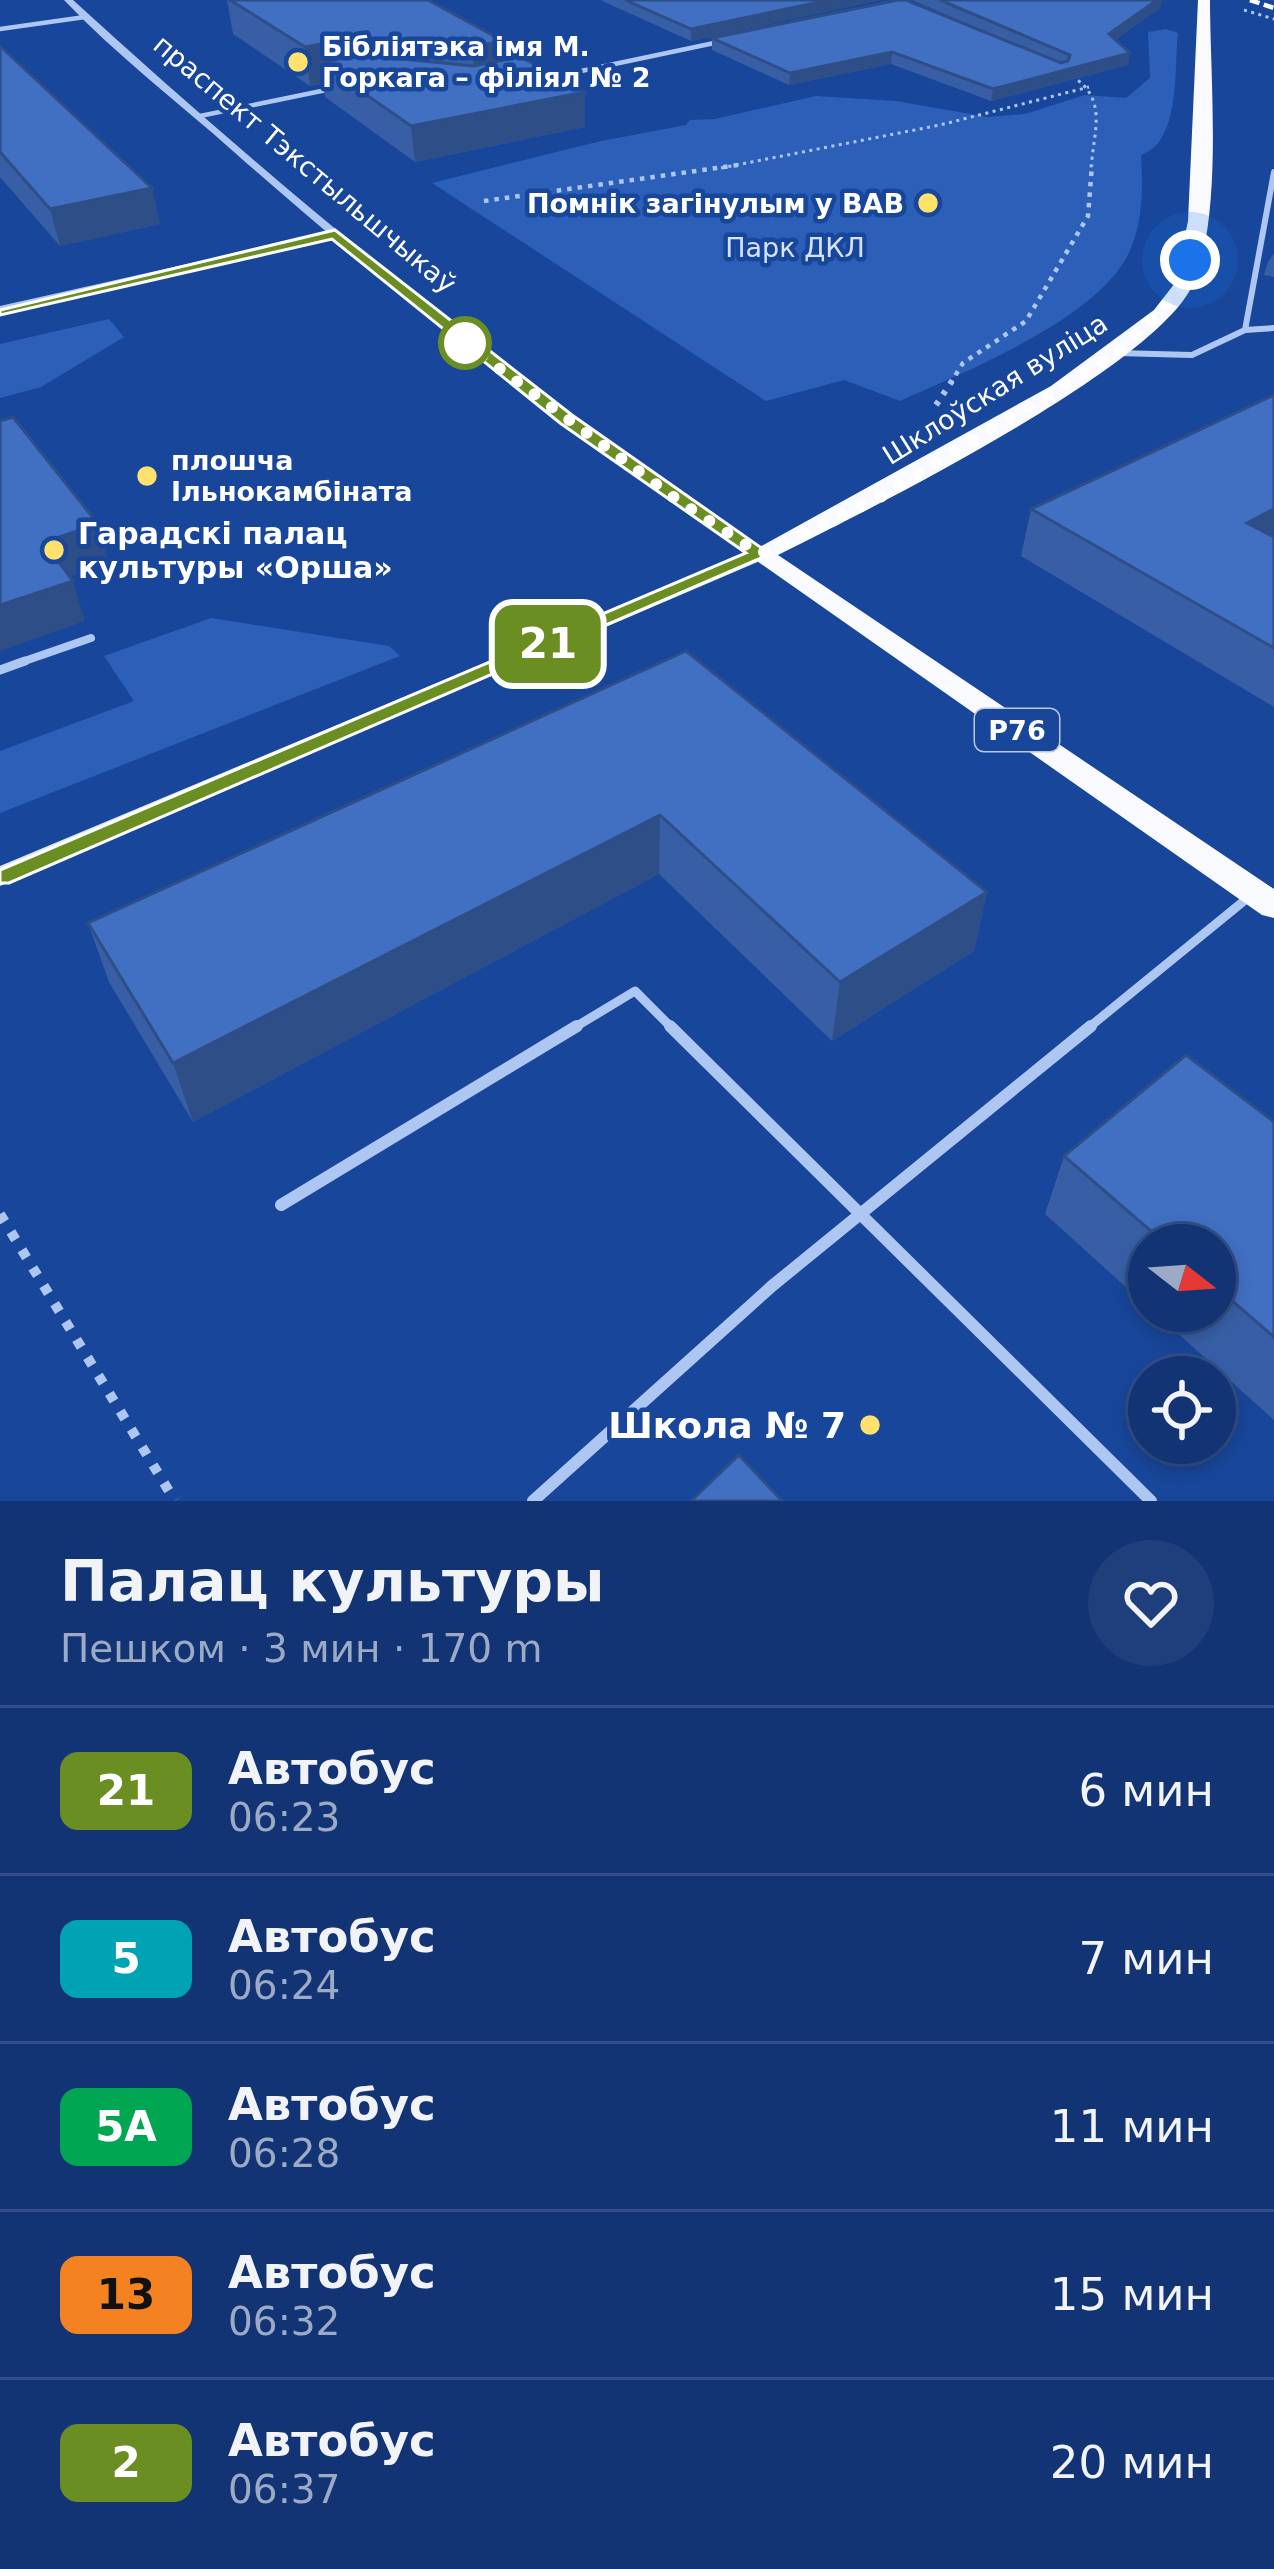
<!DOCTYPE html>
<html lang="ru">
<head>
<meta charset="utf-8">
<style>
  :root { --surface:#123474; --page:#1f3f7c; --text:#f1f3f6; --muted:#9caac5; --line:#314f86 }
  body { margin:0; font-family:"DejaVu Sans",sans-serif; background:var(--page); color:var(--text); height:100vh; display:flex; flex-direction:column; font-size:45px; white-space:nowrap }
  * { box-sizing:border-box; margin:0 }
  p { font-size:39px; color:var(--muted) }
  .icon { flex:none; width:66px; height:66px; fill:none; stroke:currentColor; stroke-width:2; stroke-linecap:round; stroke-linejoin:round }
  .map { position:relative; height:1501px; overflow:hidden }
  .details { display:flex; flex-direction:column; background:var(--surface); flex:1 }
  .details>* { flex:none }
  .badge { padding:0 24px; border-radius:18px; font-size:42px; line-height:78px }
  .needle { width:78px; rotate:107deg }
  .fabs { position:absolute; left:1128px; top:1224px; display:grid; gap:24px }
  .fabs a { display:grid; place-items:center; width:108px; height:108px; border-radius:50%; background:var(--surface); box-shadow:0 6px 18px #0003,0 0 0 3px var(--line); font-size:60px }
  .you { position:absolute; width:60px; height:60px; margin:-30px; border:9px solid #fff; border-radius:50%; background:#1a73e8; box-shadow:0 0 0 18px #1a73e833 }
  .map>.badge { position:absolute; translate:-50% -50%; box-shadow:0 0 0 6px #fff }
  .round { display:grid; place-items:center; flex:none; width:126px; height:126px; border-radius:63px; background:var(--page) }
  .head { display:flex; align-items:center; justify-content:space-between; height:204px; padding:0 60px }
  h1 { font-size:57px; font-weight:600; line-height:90px }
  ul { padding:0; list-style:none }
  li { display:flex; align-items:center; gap:36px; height:168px; padding:0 60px; border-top:3px solid var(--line) }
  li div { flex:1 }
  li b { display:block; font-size:45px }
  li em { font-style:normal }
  li .badge { min-width:132px; font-weight:700; text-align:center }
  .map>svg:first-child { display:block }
  .green { fill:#2c5fb8 }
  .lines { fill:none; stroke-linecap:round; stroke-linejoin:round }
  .path-far3 { stroke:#aec7f2; stroke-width:3; stroke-dasharray:3 4.5; stroke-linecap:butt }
  .path-far2 { stroke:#aec7f2; stroke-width:4.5; stroke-dasharray:4.5 6; stroke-linecap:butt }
  .path-far1 { stroke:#aec7f2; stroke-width:6; stroke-dasharray:4.5 8; stroke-linecap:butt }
  .path { stroke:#aec7f2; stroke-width:10; stroke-dasharray:9 12; stroke-linecap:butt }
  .service-far4 { stroke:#aec7f2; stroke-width:4.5 }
  .service-far3 { stroke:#aec7f2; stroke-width:6 }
  .service-far2 { stroke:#aec7f2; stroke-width:8 }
  .service-far1 { stroke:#aec7f2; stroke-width:9 }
  .service { stroke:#aec7f2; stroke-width:12 }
  .minor { stroke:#aec7f2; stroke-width:8 }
  .tertiary { fill:#aec7f2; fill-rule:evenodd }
  .secondary { fill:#dde7fc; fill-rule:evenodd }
  .primary { fill:#f8faff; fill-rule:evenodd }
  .rail { stroke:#fff; stroke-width:4.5; stroke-dasharray:10 4.5; stroke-linecap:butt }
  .wall { fill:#385fa6 }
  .shaded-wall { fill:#2e4e87 }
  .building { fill:#416fc1; stroke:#2e4e87; stroke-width:3 }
  .line { fill:#6b8e23; stroke:#fff; stroke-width:3 }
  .walk { stroke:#fff; stroke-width:12; stroke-dasharray:0 21.6 }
  .poi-dot { fill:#ffe26e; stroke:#18469a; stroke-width:4.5 }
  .stop-dot { fill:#fff; stroke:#6b8e23; stroke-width:6 }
  .labels { text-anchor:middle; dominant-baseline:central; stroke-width:9; stroke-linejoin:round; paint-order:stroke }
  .far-poi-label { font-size:27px; font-weight:bold; fill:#fff; stroke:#18469a; text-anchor:start }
  .far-street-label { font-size:27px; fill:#fff; stroke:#18469a }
  .far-park-label { font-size:27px; fill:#d5e4fc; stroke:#18469a }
  .shield { fill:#18469a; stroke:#bac8e1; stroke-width:3 }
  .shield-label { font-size:27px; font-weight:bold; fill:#fff }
  .poi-label { font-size:30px; font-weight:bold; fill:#fff; stroke:#18469a; text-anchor:start }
  .near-poi-label { font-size:36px; font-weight:bold; fill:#fff; stroke:#18469a; text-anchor:end }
</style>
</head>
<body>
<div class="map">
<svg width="1274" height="1501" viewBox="0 0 1274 1501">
  <rect width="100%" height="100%" fill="#18469a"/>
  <path class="green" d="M1166,29L1178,33C1174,68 1181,142 1141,155C1143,186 1143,219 1131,248C1104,317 964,372 900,401L844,380L766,401L432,183L601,141L686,125L690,120L715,119L816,96L896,101L987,117L1025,114L1085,95L1126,98L1150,78L1148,32Z
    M109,319L124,337L41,387L0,398V344Z
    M211,618L389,646L400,656L0,813V751L134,701L104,656Z"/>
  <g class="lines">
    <path class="path-far3" d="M1244,10L1274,19
      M1072,76C1108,99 1094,130 1091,168
      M721,168L940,125L1089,87"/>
    <path class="path-far2" d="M484,201L738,165
      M950,384L963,363L1026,321L1088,216L1092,165"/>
    <path class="path-far1" d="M936,405L952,381"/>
    <path class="path" d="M0,1214L175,1501"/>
    <path class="service-far4" d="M0,29L85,17
      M548,78L719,42
      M200,116L336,88"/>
    <path class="service-far3" d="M1245,330L1274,328
      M1117,353L1192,355L1245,330L1274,172"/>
    <path class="service-far2" d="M16,664L91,638"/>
    <path class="service-far1" d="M0,670L25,661
      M572,1029L635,991L673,1029
      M1087,1029L1250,896"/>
    <path class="service" d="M670,1026L1151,1501
      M281,1205L577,1026
      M533,1501L772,1286L1091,1026"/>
    <path class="minor" d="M0,310L335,235"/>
    <path class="tertiary" d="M64,0H73C291,199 520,388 766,550V558H754C570,435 400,298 234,152C178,102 116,55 64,0Z"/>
    <path class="secondary" d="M760,548L767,550V558L0,886V866Z"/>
    <path class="primary" d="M1198,0H1210C1210,78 1223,211 1194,282C1160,366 866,511 778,555L1274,889V918L1262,915L747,554L1051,386L1154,310L1175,283L1188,221Z"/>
    <path class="rail" d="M1250,0L1274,8"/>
  </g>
  <path class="wall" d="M227,0H428L504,60L585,92V127L415,162L325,97L323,84L310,86L233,34Z
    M600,0H880L691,41Z
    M912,0H1162L1160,8L1115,40L1130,53L1128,65L991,101L891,64L789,85L712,50V38L1014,44Z
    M0,46L152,188L160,224L60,246L0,177Z
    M1274,253V277L1264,275L1268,262Z
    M1274,395V707L1021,556L1031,509Z
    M686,651L987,892L974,951L832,1041L659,874L193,1122L109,982L88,923Z
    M1274,1122V1420L1153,1311H1215V1245H1149V1308L1045,1214L1064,1156Z"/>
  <path class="shaded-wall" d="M829,0H880L691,41V29Z
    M1157,0H1162L1160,8L1106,46L1109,34Z
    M360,37L364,75L321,63L323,84L310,86L305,47Z
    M503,41L505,80L475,86L472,47Z
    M892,52L891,64L789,85L790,73Z
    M1130,53L1128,65L991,101L993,89Z
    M585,92V127L415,162L411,126Z
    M152,188L160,224L60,246L50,209Z
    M1274,509V547L1247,523Z
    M98,524L109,564L56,581L44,542Z
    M73,581L85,621L0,651V605Z
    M660,815L659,874L193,1122L173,1063Z
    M987,892L974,951L832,1041L840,982Z"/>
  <path class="building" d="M230,0H428L503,41L472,47L360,37L305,47Z
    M625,0H829L691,29Z
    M898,0H906L1061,63L1068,61L1070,55L940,0H1157L1109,34L1130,53L993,89L892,52L790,73L712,38Z
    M0,46L152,188L50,209L0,152Z
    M361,55L473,66L521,57L585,92L411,126L321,63Z
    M1274,395V509L1247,523L1274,537V648L1031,509Z
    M13,417L98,524L44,542L73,581L0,605V421Z
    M686,651L987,892L840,982L660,815L173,1063L88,923Z
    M1186,1055L1274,1122V1337L1215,1286V1245H1167L1064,1156Z
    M739,1455L782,1501H691Z"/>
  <path class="line" d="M335,230L572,415L770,554L9,883H0V870L746,553L560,423L332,239L0,315V310Z"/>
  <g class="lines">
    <path class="walk" d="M465,343L683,504L760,554L882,496L1117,353L1183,289L1190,260"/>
  </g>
  <g class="poi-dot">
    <circle cx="298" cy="62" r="12"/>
    <circle cx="928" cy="203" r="12"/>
    <circle cx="147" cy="476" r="12"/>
    <circle cx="54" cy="550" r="12"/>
    <circle cx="870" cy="1425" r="12"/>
  </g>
  <circle class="stop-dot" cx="465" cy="343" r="24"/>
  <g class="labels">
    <g class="far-poi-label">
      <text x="322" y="46">Бібліятэка імя М.<tspan x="322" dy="31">Горкага – філіял № 2</tspan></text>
      <text x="904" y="203" text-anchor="end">Помнік загінулым у ВАВ</text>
      <text x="171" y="460">плошча<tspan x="171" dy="31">Ільнокамбіната</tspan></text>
    </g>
    <g class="far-street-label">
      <text transform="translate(305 164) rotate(40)">праспект Тэкстыльшчыкаў</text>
      <text transform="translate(995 389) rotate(-32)">Шклоўская вуліца</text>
    </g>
    <g class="far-park-label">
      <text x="795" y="247">Парк ДКЛ</text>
    </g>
    <rect class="shield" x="975" y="709" width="84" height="42" rx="9"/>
    <g class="shield-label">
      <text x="1017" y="730">Р76</text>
    </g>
    <g class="poi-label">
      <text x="78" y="533">Гарадскі палац<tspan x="78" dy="34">культуры «Орша»</tspan></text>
    </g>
    <g class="near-poi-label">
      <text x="846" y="1425">Школа № 7</text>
    </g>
  </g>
</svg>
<div class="fabs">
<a><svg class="needle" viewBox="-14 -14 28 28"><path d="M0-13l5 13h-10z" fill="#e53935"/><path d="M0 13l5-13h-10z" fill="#9caac5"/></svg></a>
<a><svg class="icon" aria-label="locate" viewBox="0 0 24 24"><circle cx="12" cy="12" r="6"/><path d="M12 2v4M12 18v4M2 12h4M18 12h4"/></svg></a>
</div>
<div class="you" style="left:1190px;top:260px"></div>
<b class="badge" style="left:548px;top:644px;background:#6b8e23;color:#fff">21</b>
</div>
<section class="details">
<div class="head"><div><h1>Палац культуры</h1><p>Пешком · 3 мин · 170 m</p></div><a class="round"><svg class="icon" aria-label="heart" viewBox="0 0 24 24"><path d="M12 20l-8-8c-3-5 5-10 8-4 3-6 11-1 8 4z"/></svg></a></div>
<ul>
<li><span class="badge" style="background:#6b8e23;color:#fff">21</span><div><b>Автобус</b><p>06:23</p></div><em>6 мин</em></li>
<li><span class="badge" style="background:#00a3b4;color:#fff">5</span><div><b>Автобус</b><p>06:24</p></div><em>7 мин</em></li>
<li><span class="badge" style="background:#00a651;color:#fff">5А</span><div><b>Автобус</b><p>06:28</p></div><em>11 мин</em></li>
<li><span class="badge" style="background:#f58220;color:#111">13</span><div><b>Автобус</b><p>06:32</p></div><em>15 мин</em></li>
<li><span class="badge" style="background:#6b8e23;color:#fff">2</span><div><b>Автобус</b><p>06:37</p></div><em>20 мин</em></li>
</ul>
</section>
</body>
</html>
